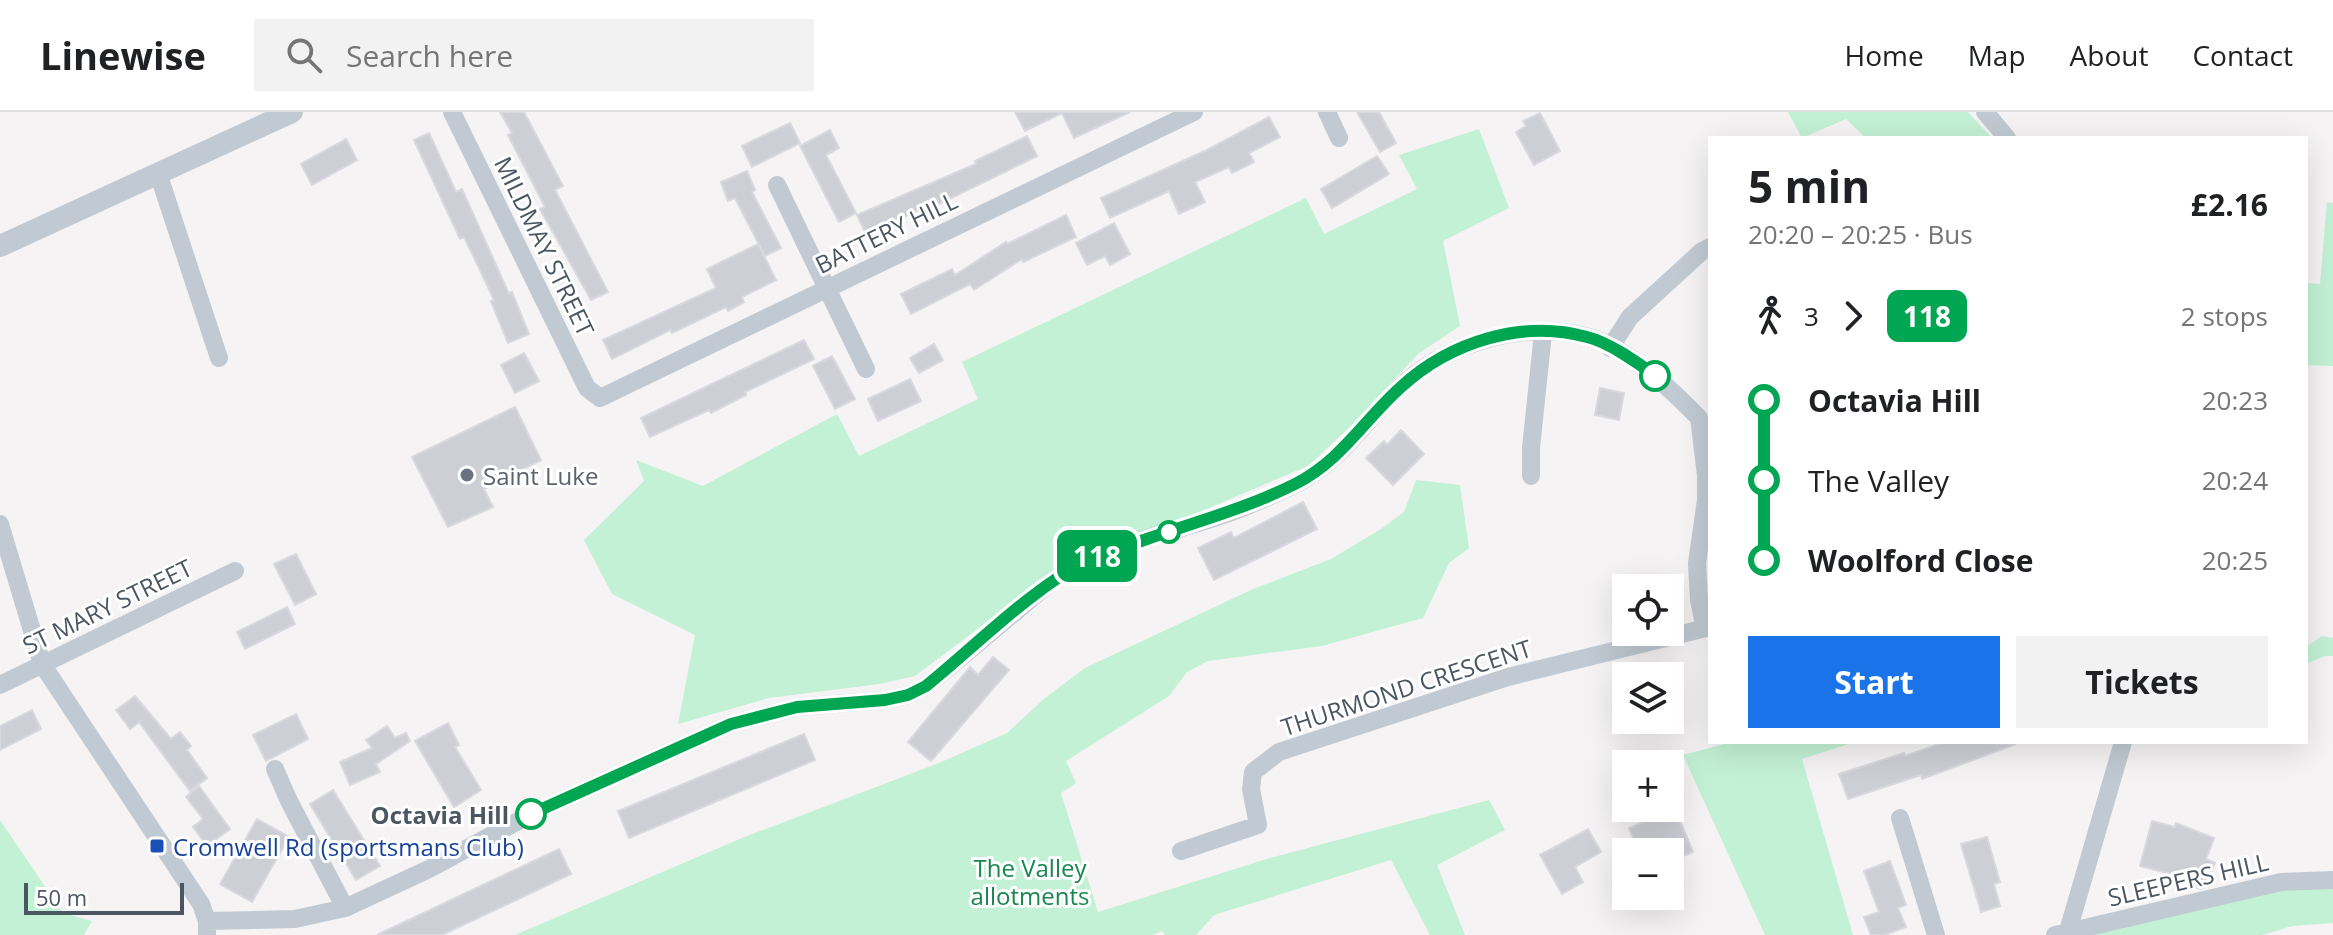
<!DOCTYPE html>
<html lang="en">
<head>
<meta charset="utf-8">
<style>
  :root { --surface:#fff; --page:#f2f2f2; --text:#202124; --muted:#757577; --line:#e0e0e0; --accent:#1a73e8 }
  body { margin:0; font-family:"Open Sans",sans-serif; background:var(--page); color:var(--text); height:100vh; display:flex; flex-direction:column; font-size:30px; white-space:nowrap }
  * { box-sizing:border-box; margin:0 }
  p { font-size:26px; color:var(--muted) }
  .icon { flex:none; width:44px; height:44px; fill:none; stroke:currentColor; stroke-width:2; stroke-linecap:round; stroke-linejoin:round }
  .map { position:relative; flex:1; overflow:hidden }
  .sheet { position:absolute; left:1708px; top:24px; width:600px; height:608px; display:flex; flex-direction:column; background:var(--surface); border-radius:0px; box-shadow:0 8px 32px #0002 }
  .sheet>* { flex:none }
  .badge { padding:0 16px; border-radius:12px; font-size:28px; line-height:52px }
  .controls { position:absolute; left:1612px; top:462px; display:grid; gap:16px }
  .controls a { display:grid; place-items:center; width:72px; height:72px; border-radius:0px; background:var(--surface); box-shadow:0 8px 32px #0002; font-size:40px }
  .scale { position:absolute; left:24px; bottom:20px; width:160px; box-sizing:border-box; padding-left:8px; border:4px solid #4a5661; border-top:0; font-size:22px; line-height:28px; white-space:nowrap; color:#4a5661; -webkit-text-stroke:6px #fff; paint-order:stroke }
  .map>.badge { position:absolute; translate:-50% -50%; box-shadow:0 0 0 4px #fff }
  .legs { display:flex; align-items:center; gap:12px; height:88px; padding:0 40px; font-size:26px }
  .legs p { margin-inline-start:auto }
  .summary { display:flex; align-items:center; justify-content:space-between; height:136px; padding:0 40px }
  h1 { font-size:44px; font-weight:700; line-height:60px }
  .action { display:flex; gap:16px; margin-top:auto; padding:16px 40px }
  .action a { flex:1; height:92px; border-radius:0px; background:var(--accent); color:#fff; font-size:32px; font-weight:700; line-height:92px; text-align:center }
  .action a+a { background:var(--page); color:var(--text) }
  ul { padding:0 40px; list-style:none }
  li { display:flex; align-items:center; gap:28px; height:80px; font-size:30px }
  li i { display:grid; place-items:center; width:12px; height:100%; margin:0 10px; background:currentColor }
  li i::after { content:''; width:20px; height:20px; margin:-10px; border:6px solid; border-radius:50%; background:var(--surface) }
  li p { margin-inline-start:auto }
  li:first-child i { background:linear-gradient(#0000 50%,currentColor 0) }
  li:last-child i { background:linear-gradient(currentColor 50%,#0000 0) }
  header { display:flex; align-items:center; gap:48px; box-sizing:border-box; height:112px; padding:0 40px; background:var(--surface); border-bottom:2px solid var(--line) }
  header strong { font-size:38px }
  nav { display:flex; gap:44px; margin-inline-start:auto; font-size:28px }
  .search { width:560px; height:72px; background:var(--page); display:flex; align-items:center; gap:20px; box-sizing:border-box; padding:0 28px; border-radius:0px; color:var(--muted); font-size:30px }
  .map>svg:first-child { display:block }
  .green { fill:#c3f1d5 }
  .building { fill:#cdcfd5; stroke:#d7d9de; stroke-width:2 }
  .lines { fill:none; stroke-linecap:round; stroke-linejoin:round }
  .minor { stroke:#c1cad2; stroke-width:18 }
  .tertiary { stroke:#c1cad2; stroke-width:22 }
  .line-1-casing { stroke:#fff; stroke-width:18 }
  .line-1 { stroke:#00a651; stroke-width:12 }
  .stop-1-dot { fill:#fff; stroke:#00a651; stroke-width:4 }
  .worship-dot { fill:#6b7280; stroke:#fff; stroke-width:3 }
  .transit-dot { fill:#1a4fb4; stroke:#fff; stroke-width:3 }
  .labels { text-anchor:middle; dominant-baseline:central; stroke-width:6; stroke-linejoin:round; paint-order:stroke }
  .street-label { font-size:24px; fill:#4a5661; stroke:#fff }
  .worship-label { font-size:24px; fill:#5b616d; stroke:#fff; text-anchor:start }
  .stop-label { font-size:24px; font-weight:bold; fill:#4a5661; stroke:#fff; text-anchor:end }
  .transit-label { font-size:24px; fill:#164399; stroke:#fff; text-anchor:start }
  .park-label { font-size:24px; fill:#17864f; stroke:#fff }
</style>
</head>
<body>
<header>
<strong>Linewise</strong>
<div class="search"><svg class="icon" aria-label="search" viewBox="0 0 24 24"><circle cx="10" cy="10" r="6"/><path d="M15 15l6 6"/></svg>Search here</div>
<nav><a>Home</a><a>Map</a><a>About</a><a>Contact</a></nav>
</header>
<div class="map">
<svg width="2333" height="823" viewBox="0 0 2333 823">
  <rect width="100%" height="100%" fill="#f5f3f3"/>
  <path class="green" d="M1788,0H1968L1992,26H1866L1846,7L1802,26Z
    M1479,17L1509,96L1443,129L1460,214L1418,242L1351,314L1308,354L1190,404L1086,438L1057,457L915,564L879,572L769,586L678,612L695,523L612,482L584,428L644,369L636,348L703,374L837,302L859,344L978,287L962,250L1306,86L1324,122L1417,77L1399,43Z
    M2327,90L2333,91V254L2306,253V171L2320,172Z
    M1416,368L1460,373L1469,436L1449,451L1423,506L1322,534L1208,549L1187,560L1169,584L1066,649L1076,671L1061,681L1098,800L1270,746L1489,688L1505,718L1437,753L1465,823H1430L1391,748L1214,803L1196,823H1165L1162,819L1153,823H515L742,726L939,651L1007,621L1045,586L1085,556L1253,477L1331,447L1381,417L1404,400Z
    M2322,524L2333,526V544H2325L2306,552V535Z
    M1732,630H1855L1802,647L1853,823H1765L1683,643Z
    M0,708L63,801L92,809L84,823H0Z
    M2312,775H2333V811L2292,814L2262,823H2079L2259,781Z"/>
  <path class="building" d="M500,0H524L563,74L555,78L608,180L591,188L540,97L545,95L508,23L512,21Z
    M1015,0H1130L1074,26L1062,1L1025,19Z
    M1357,0H1379L1396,31L1380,40Z
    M1540,1L1560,39L1534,53L1516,20L1526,14L1523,9Z
    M1269,5L1280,25L1249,41L1254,50L1232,61L1229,55L1195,70L1205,90L1179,102L1169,79L1110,106L1101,86L1207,38Z
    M790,11L800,31L752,55L742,34Z
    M830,18L839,36L826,43L856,101L839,110L800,34Z
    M429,21L456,80L462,77L509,182L512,180L529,222L508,231L491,189L494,188L479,156L464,125L460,127L414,28Z
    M1027,24L1037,44L925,99L923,96L866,122L857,103L976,52L975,49Z
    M346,27L357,48L312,73L301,52Z
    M1377,44L1389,62L1332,96L1321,77Z
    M747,59L755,78L752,80L781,136L765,144L735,86L728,89L721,70Z
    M1066,103L1076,125L1023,150L1022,147L974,178L970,172L911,202L901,182L952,157L955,163L1006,130L1007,132Z
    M1114,111L1130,142L1110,153L1105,144L1087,153L1076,131Z
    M758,132L776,168L742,185L744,190L728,199L726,195L672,221L670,218L612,247L603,228L716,176L707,157Z
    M804,228L814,247L745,280L746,283L711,301L709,298L650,325L641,306Z
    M934,232L943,248L919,261L910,246Z
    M524,241L539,269L515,281L501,253Z
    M832,244L855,287L835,297L813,254Z
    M910,267L921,289L878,309L868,287Z
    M1600,276L1624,281L1619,308L1595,303Z
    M515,295L541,348L484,377L493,395L448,415L412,345Z
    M1401,318L1424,342L1393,373L1366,346L1384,329L1387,333Z
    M1303,390L1317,417L1214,468L1198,436L1231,420L1234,426Z
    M296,442L316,482L295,493L274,452Z
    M287,495L295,512L245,537L237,520Z
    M993,545L1009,558L931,649L908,630L970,555L978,563Z
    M135,584L171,627L180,620L191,634L187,638L207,666L190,679L139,610L142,608L130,617L116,598Z
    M32,598L41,617L0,638V614Z
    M296,602L308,627L266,649L253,623Z
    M448,611L459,633L455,635L481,678L454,695L415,629Z
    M387,614L395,626L406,621L410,629L376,652L380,660L350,673L340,650L372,636L366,628Z
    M804,622L815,648L629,726L618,699Z
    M1945,630L2016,632L1922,667L1921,663L1848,687L1839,662L1904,641L1905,644Z
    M199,674L230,717L207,734L193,715L203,707L186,685Z
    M333,678L380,754L356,768L310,692Z
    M1675,697L1693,740L1670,750V740H1665L1662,731L1639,740L1629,716Z
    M257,707L289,725L252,790L220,772Z
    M2152,709L2175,715L2176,711L2214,726L2206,747L2215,751L2205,775L2200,777L2181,769L2183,765L2140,754Z
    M1588,717L1601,740L1575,755L1583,770L1562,782L1540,743Z
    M1987,725L2000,770L1994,772L2000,794L1981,800L1961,732Z
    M559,737L571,762L442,823H377Z
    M1890,749L1906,793L1898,796L1906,815L1885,823H1871L1864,805L1879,800L1864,759Z"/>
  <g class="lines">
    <path class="minor" d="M452,0L587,276L600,286L1194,0
      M1327,0L1339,26
      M1985,0L2007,26
      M158,61L219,246
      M777,73L866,257
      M1610,236L1630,205L1702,139L1710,135
      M1531,364V336L1543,221
      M0,412L42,552L201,792L207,809V823
      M0,573L235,459
      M275,657L289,689L345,796
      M1900,706L1936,823
      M1181,739L1258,713L1251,677L1253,660L1279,640L1508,565L1710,515
      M207,809L295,807L345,796L429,757L531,702L731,612L797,595L885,588L908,583L926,574C956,550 985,525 1014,501C1038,481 1064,457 1093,445C1132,429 1174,419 1214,406C1240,398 1267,386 1292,374C1338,352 1363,312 1398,277C1444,232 1525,207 1588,225C1628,236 1671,277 1699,306L1706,363V388L1697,451L1699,488L1705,516
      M2068,819L2123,630
      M2055,823L2281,770L2333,768"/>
    <path class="tertiary" d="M0,134L292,0"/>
  </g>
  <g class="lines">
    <defs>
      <path id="line-1" d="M531,702L731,612L797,595L885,588L908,583L926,574C979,531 1029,479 1089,447C1105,439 1124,435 1141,429C1192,411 1245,397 1295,372C1341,349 1364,308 1401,275C1450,230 1522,207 1587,225C1608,230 1639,251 1655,264"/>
    </defs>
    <use href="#line-1" class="line-1-casing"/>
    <use href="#line-1" class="line-1"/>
  </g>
  <g class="stop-1-dot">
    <circle cx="1655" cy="264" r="14"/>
    <circle cx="1169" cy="420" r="10"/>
    <circle cx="531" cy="702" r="14"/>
  </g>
  <circle class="worship-dot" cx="467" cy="363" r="8"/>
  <rect class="transit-dot" x="149" y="726" width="16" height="16" rx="4"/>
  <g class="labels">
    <g class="street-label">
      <text transform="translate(886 120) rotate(-26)">BATTERY HILL</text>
      <text transform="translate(545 134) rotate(64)">MILDMAY STREET</text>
      <text transform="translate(107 494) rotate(-26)">ST MARY STREET</text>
      <text transform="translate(1406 575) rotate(-18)">THURMOND CRESCENT</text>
      <text transform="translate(2188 767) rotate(-13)">SLEEPERS HILL</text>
    </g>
    <g class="worship-label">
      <text x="483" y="363">Saint Luke</text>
    </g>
    <g class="stop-label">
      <text x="509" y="702">Octavia Hill</text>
    </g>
    <g class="transit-label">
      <text x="173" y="734">Cromwell Rd (sportsmans Club)</text>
    </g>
    <g class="park-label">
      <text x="1030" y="755">The Valley<tspan x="1030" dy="28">allotments</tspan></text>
    </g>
  </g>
</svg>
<div class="controls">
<a><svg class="icon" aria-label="locate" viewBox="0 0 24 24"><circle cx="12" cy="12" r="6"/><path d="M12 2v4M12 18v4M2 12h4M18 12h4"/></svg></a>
<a><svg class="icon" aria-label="layers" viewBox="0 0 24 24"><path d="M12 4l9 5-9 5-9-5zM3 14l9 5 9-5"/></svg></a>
<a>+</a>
<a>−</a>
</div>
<div class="scale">50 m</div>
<b class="badge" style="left:1097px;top:444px;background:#00a651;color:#fff">118</b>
<section class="sheet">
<div class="summary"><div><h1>5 min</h1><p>20:20 – 20:25 · Bus</p></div><b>£2.16</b></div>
<div class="legs"><svg class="icon" aria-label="walk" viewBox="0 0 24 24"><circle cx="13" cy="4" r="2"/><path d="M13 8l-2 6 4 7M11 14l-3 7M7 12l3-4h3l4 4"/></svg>3<svg class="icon" aria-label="forward" viewBox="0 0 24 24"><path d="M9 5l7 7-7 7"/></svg><b class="badge" style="background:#00a651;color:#fff">118</b><p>2 stops</p></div>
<ul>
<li><i style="color:#00a651"></i><b>Octavia Hill</b><p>20:23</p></li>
<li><i style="color:#00a651"></i><span>The Valley</span><p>20:24</p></li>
<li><i style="color:#00a651"></i><b>Woolford Close</b><p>20:25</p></li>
</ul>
<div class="action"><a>Start</a><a>Tickets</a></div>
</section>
</div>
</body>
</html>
